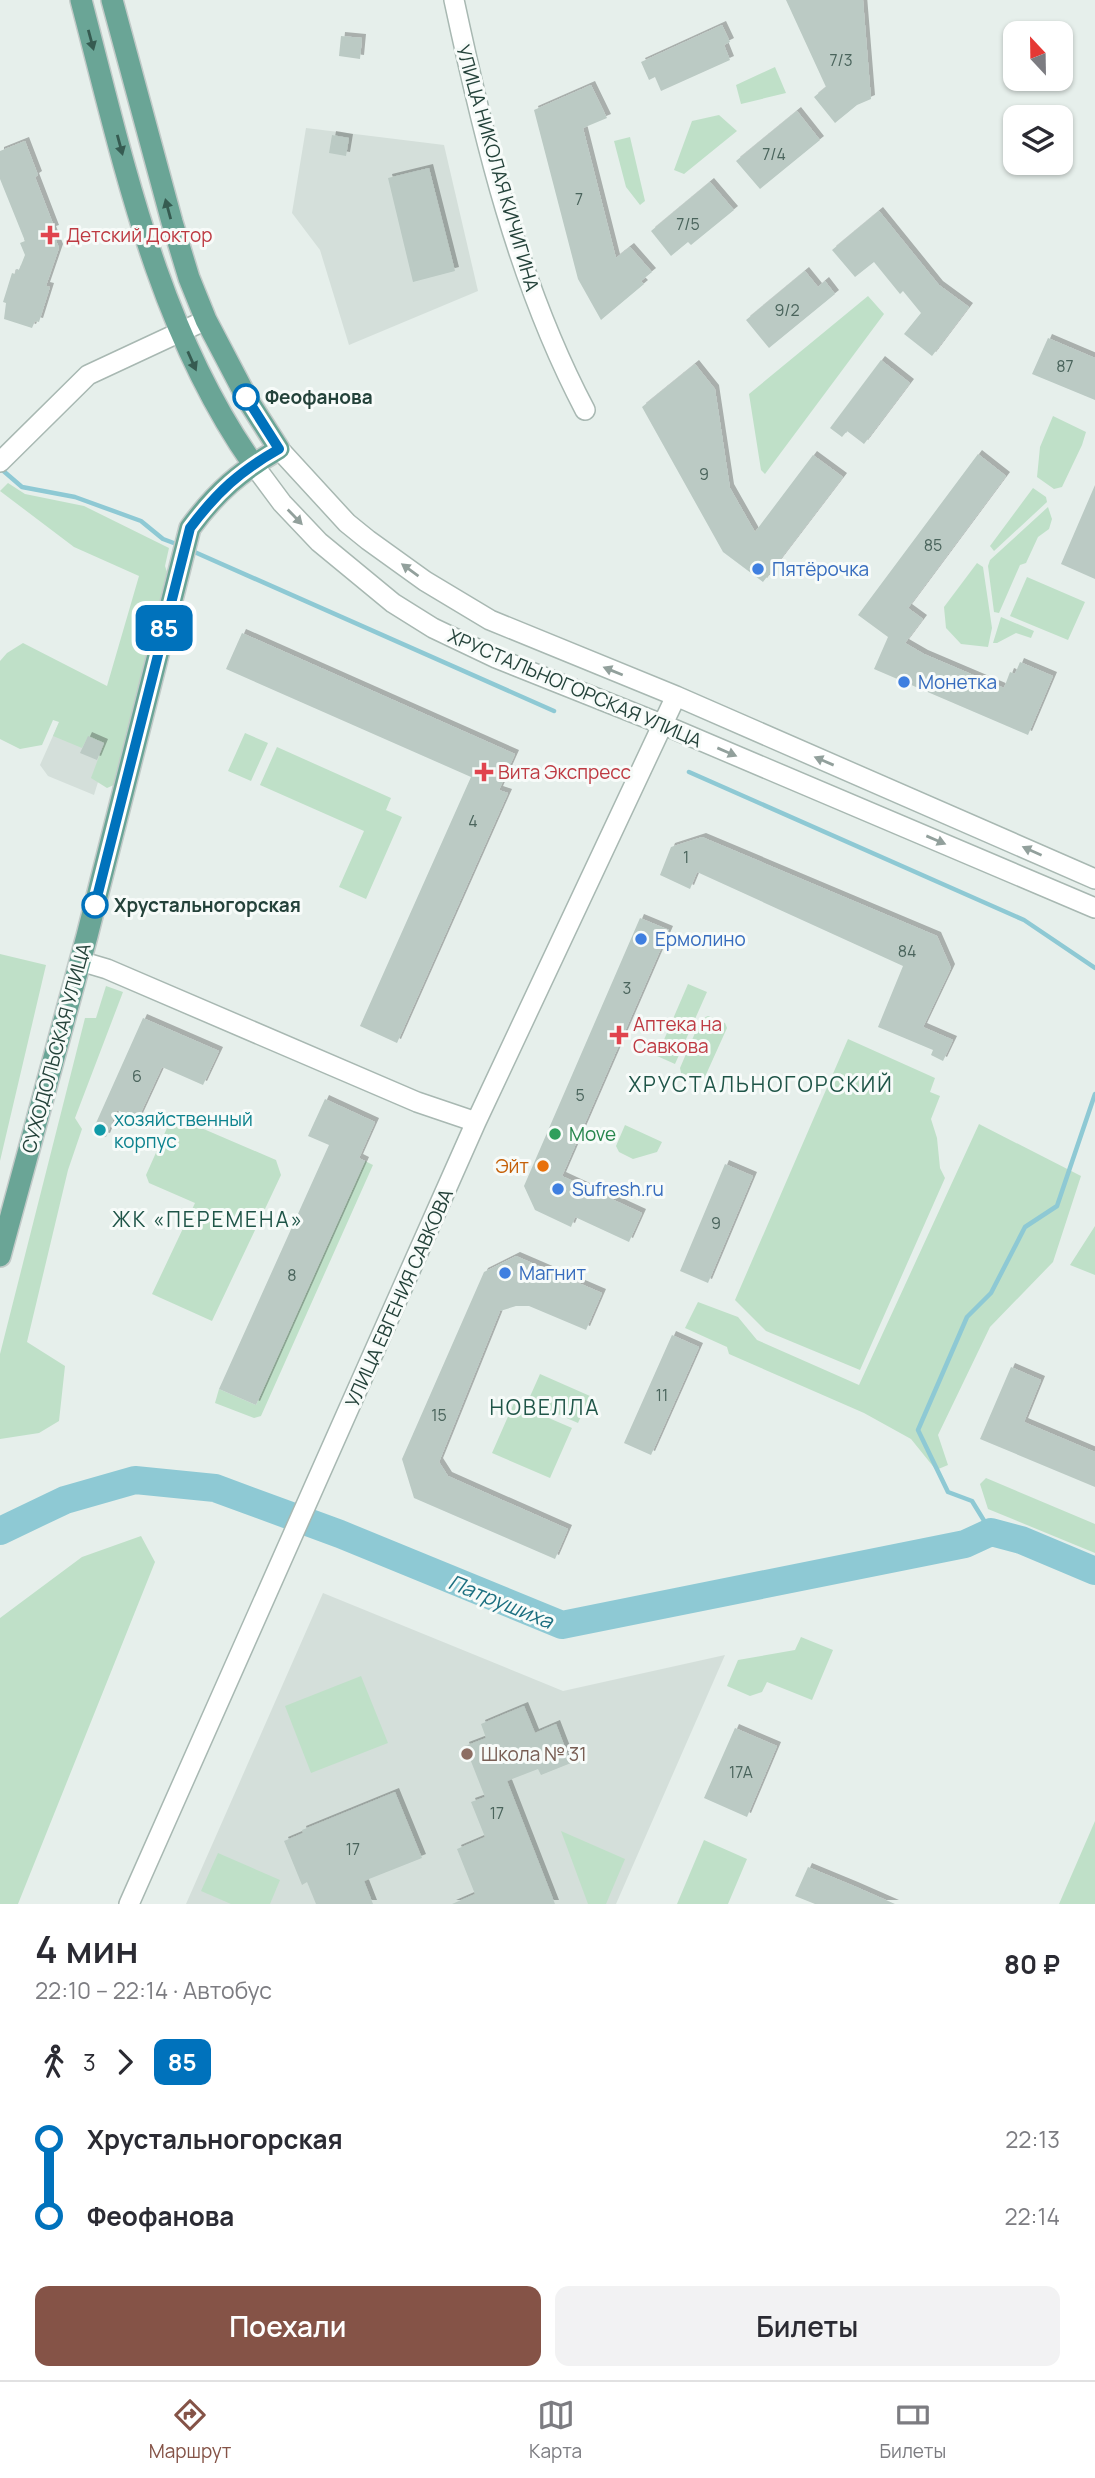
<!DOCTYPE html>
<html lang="ru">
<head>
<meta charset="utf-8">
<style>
  :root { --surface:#fff; --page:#f2f2f3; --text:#2b2b33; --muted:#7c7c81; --line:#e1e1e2; --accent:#855347 }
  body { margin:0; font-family:Manrope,sans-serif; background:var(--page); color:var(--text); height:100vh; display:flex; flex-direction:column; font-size:26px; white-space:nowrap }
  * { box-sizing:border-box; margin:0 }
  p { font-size:23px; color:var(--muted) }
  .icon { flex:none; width:38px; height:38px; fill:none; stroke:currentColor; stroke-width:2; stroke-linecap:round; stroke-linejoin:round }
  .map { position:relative; height:1904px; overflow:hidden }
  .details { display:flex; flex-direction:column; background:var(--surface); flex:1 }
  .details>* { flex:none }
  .badge { padding:0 14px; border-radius:10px; font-size:24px; line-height:46px }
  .needle { width:46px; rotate:338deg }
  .controls { position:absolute; left:1003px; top:21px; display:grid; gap:14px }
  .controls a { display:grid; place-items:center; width:70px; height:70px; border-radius:14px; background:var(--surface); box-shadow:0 2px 5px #0004; font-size:35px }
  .map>.badge { position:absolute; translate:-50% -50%; box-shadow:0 0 0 4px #fff }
  .legs { display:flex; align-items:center; gap:10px; height:77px; padding:0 35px; font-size:23px }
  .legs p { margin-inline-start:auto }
  .head { display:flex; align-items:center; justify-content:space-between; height:119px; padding:0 35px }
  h1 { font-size:38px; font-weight:600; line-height:52px }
  .button { display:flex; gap:14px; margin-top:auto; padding:14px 35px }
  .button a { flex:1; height:80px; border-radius:14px; background:var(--accent); color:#fff; font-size:28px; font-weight:600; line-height:80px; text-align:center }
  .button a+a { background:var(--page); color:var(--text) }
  ul { padding:0 35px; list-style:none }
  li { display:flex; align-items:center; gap:24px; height:77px; font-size:26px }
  li i { display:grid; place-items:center; width:10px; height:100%; margin:0 9px; background:currentColor }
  li i::after { content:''; width:18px; height:18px; margin:-9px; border:5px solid; border-radius:50%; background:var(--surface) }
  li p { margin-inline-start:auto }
  li:first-child i { background:linear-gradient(#0000 50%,currentColor 0) }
  li:last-child i { background:linear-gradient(currentColor 50%,#0000 0) }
  .tabs { display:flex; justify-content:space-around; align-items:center; height:98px; border-top:2px solid var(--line); background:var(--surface); font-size:19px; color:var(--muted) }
  .tabs a { display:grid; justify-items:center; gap:4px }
  .tabs .selected { color:var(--accent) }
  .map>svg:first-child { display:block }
  .built { fill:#d4dfda }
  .green { fill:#bfe0c8 }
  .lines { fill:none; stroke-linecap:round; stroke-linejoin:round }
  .stream { stroke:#8ec9d4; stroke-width:4.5 }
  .river { stroke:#8ec9d4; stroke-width:28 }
  .building { fill:#bbcac4; filter:url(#shadow) }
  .minor-casing { stroke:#a8b8b2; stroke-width:22 }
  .major-casing { stroke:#c2cac8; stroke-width:24 }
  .minor { stroke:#fff; stroke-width:19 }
  .major { stroke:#6aa596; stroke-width:21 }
  .oneway { fill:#365b51 }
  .oneway2 { fill:#92a09c }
  .line-1-casing { stroke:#fff; stroke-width:16 }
  .line-1 { stroke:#0072bc; stroke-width:10 }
  .health-dot { fill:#e0444e; stroke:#f7fbf9; stroke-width:2.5 }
  .stop-1-dot { fill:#fff; stroke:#0072bc; stroke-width:3.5 }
  .shop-dot { fill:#3f7fe0; stroke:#f7fbf9; stroke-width:2.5 }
  .culture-dot { fill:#0f9aa8; stroke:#f7fbf9; stroke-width:2.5 }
  .leisure-dot { fill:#2e9e5b; stroke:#f7fbf9; stroke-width:2.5 }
  .food-dot { fill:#e8710a; stroke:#f7fbf9; stroke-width:2.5 }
  .education-dot { fill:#8d6e63; stroke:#f7fbf9; stroke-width:2.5 }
  .labels { text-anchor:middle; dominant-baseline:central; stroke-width:6; stroke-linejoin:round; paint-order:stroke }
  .number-label { font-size:16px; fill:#4a645c }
  .street-label { font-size:19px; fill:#24423a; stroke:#f7fbf9 }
  .health-label { font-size:19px; fill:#be3a42; stroke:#f7fbf9; text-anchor:start }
  .stop-label { font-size:19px; font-weight:bold; fill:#24423a; stroke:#f7fbf9; text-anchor:start }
  .shop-label { font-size:19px; fill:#366cbe; stroke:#f7fbf9; text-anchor:start }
  .culture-label { font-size:19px; fill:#0d838f; stroke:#f7fbf9; text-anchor:start }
  .leisure-label { font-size:19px; fill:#27864d; stroke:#f7fbf9; text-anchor:start }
  .food-label { font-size:19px; fill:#c56008; stroke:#f7fbf9; text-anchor:end }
  .education-label { font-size:19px; fill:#785e54; stroke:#f7fbf9; text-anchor:start }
  .neighbourhood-label { font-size:21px; letter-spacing:2px; fill:#1f5548; stroke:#f7fbf9 }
  .water-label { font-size:21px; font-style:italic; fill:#1c6f80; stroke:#f7fbf9 }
</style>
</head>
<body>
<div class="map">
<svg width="1095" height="1904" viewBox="0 0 1095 1904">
  <defs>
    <filter id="shadow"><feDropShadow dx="4" dy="-4" stdDeviation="0" flood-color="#0004"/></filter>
  </defs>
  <rect width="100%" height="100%" fill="#e6efeb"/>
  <path class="built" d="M306,128L444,145L478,291L349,345L320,250L292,213Z
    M73,691L119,714L94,795L48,776L40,765Z
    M323,1593L563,1691L725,1655L616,1904H186Z"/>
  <path class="green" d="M775,67L786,93L741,104L736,85Z
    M719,115L737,131L684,174L674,170L692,121Z
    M630,137L645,201L640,205L626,187L614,141Z
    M868,296L884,314L765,474L761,470L749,394Z
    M1053,416L1086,432L1082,445L1062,487L1054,489L1037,477L1040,447Z
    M8,483L25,494L84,506L169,548L165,566L167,572L114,785L107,788L91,778L104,743L88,737L82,748L53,736L59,722L53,720L42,745L20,749L0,739V661L7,653L23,643L107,686L139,576L74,547L0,491Z
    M1033,488L1046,497L1047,502L994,551L990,546Z
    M1048,507L1052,519L1049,529L1038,537L1026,563L1020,565L999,613L994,612L988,566L990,560Z
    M977,563L983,567L992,628L988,647L961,644L946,628L944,607Z
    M1027,577L1085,602L1068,640L1010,616Z
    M1001,617L1034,631L1031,638L1016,633L997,643H993Z
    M245,733L268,743L251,781L228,771Z
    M277,747L391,798L386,810L402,817L366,899L339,887L364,831L260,785Z
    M0,954L46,965L0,1161Z
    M688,984L707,992L675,1064L657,1056Z
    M106,986L123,992L75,1118L82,1129L68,1170L27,1342L65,1366L59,1421L39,1433L0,1439V1354L85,1018H96Z
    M708,1016L725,1023L727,1028L704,1079L699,1080L681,1073L680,1068L701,1019Z
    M848,1039L935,1078L930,1092L940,1096L931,1119L937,1138L940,1168L945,1178L860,1370L766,1331L735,1300Z
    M185,1121L276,1160L281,1175L212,1321L152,1294L195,1203L149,1183L146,1175L167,1128Z
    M979,1124L1081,1176L1053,1262L990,1327L938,1435L948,1465L936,1470L911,1439L864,1413L729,1354L727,1347L685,1328L698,1302L738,1317L757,1340L859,1385Z
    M625,1125L662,1142L657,1152L633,1159L619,1152L616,1146Z
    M365,1161L373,1165L261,1416L254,1418L215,1403L219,1389L256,1405Z
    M1095,1226V1275L1070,1265Z
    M540,1374L590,1396L578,1423L528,1401Z
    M514,1403L572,1428L550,1478L492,1453Z
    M986,1478L1095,1524V1553L988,1509L980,1484Z
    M141,1536L155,1562L18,1904H0V1618L82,1557Z
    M801,1637L833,1650L812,1700L767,1682L762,1692L750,1696L727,1686L738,1660L795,1650Z
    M361,1676L388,1743L311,1773L285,1706Z
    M1095,1821V1904H1059Z
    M561,1831L625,1859L606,1904H588Z
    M704,1840L747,1859L728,1904H677Z
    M218,1853L280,1880L270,1904H231L201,1891Z"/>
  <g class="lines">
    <path class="stream" d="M1,469L22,487L75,497L141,521L163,539L179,545
      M190,550L554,711
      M689,772L1024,920L1095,968
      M991,1532L972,1501L948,1492L918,1430L967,1317L991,1293L1025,1227L1057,1206L1095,1094"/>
    <path class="river" d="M0,1531L65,1500L135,1480L215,1488L340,1534L562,1625L965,1544L991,1532L1021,1540L1095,1571"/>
  </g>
  <path class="building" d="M786,0H863L871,99L857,105L835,123L814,97L826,87Z
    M722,25L730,42L724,45L730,60L661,91L655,77L649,80L641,62Z
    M341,36L362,38L360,59L339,56Z
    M591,85L607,118L583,128L616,258L630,247L652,272L641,281L644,284L601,320L578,279L534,110Z
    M797,111L820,140L760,189L736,161Z
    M332,135L349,138L346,156L329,153Z
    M25,141L38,175L35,177L55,229L52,230L59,248L46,286L50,287L39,322L35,321L32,328L4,319L6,303L3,302L12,273L15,274L17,269L19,270L25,255L20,243L25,241L0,179V151Z
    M429,168L455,271L413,282L388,178Z
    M710,182L734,210L691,245L688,242L671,256L651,231Z
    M879,211L939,285L969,307L932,356L904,334L921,313L903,291L900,294L874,262L855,277L832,250Z
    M805,271L818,287L825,281L835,294L769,348L746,320Z
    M1048,338L1095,358V400L1032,374Z
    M881,360L910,383L864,444L847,431L842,437L830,428Z
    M695,364L715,389L730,488L755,532L813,455L843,477L763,582L723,552L642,407Z
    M978,454L1006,476L908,608L923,619L905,643L924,654L1004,688L1010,672L1015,674L1020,662L1053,676L1028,735L874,669L888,637L858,615Z
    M1095,485V579L1061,564Z
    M242,633L515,754L499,790L508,793L397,1043L360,1026L471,777L226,669Z
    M88,736L104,743L97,760L80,753Z
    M702,837L937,936L951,968L923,1027L953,1040L943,1061L931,1055L933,1050L878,1027L903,966L697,872L690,889L660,875L671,847Z
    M640,918L669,930L562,1176L642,1213L629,1242L575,1217L571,1227L535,1210L524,1186Z
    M143,1018L219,1051L203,1085L162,1067L138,1119L117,1110L106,1137L92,1132Z
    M325,1099L375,1122L359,1158L365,1161L256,1405L219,1389L329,1145L308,1136Z
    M725,1164L753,1176L708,1283L680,1271Z
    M516,1256L602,1293L586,1330L529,1306H516L500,1311L439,1462L448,1476L568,1529L555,1559L414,1498L402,1459L484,1272Z
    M672,1335L699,1347L651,1455L624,1443Z
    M1011,1367L1041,1380L1024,1422L1095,1452V1487L980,1439Z
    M524,1706L535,1733L556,1724L571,1763L541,1775L538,1769L507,1781L555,1904H452L475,1894L457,1849L485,1837L471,1802L485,1797L465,1746L486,1738L481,1724Z
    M735,1728L777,1746L747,1817L704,1798Z
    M395,1792L422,1858L364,1881L373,1904H316L307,1882L302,1885L284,1841L303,1833L302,1830Z
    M808,1867L854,1886L895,1904H815L795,1896Z"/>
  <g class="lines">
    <defs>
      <path id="minor" d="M454,0C484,140 518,283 585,410
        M279,449L347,523L368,540L425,581L490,620L676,696L1095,879
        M0,462L88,375L206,320
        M253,464L282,503L319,542L393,603L433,628L496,658L664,725L1095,908
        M80,961L107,969L417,1102L476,1122
        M129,1904L476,1122L676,696"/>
      <path id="major" d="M81,0C123,160 157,327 253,464
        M0,1256L87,936L190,528C216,492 241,471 279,449L249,402L206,320L189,278L172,222L112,0"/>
    </defs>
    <use href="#minor" class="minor-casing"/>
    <use href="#major" class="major-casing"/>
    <use href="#minor" class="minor"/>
    <use href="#major" class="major"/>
  </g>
  <defs><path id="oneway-solid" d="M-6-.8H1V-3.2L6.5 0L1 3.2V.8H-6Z" transform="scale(1.75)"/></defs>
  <g class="oneway">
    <use href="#oneway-solid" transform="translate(91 40) rotate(75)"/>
    <use href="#oneway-solid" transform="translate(120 145) rotate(75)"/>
    <use href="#oneway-solid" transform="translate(168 209) rotate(-105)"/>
    <use href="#oneway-solid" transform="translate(192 361) rotate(66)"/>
  </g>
  <g class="oneway2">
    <use href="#oneway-solid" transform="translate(295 517) rotate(46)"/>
    <use href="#oneway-solid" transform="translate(410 570) rotate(-144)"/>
    <use href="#oneway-solid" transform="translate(613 671) rotate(-158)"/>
    <use href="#oneway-solid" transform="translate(727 752) rotate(23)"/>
    <use href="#oneway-solid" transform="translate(824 761) rotate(-157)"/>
    <use href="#oneway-solid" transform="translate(936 840) rotate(23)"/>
    <use href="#oneway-solid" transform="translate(1032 851) rotate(-156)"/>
  </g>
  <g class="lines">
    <defs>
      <path id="line-1" d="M95,905L190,528C217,492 240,471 279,449L246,397"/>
    </defs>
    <use href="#line-1" class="line-1-casing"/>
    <use href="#line-1" class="line-1"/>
  </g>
  <g class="health-dot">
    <path d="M46.5 224.5h7v7h7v7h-7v7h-7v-7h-7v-7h7z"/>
    <path d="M480.5 761.5h7v7h7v7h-7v7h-7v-7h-7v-7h7z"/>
    <path d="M615.5 1024.5h7v7h7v7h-7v7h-7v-7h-7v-7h7z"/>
  </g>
  <g class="stop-1-dot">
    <circle cx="246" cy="397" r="12"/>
    <circle cx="95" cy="905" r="12"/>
  </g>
  <g class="shop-dot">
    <circle cx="758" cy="569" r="7"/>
    <circle cx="904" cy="682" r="7"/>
    <circle cx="641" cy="939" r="7"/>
    <circle cx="558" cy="1189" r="7"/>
    <circle cx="505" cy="1273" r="7"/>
  </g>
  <circle class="culture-dot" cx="100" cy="1130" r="7"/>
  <circle class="leisure-dot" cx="555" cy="1134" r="7"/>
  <circle class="food-dot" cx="543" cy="1166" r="7"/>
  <circle class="education-dot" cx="467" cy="1754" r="7"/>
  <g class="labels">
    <g class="number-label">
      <text x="841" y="60">7/3</text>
      <text x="774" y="154">7/4</text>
      <text x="579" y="199">7</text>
      <text x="688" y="224">7/5</text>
      <text x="787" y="310">9/2</text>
      <text x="1065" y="366">87</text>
      <text x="704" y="474">9</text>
      <text x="933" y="545">85</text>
      <text x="473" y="821">4</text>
      <text x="686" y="857">1</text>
      <text x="907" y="951">84</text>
      <text x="627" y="988">3</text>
      <text x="137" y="1076">6</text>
      <text x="580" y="1095">5</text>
      <text x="716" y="1223">9</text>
      <text x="292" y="1275">8</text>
      <text x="662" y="1395">11</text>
      <text x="439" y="1415">15</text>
      <text x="741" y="1772">17А</text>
      <text x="497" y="1813">17</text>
      <text x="353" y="1849">17</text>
    </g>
    <g class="street-label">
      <text transform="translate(498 168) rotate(74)">УЛИЦА НИКОЛАЯ КИЧИГИНА</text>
      <text transform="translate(575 688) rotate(23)">ХРУСТАЛЬНОГОРСКАЯ УЛИЦА</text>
      <text transform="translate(56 1048) rotate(-75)">СУХОДОЛЬСКАЯ УЛИЦА</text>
      <text transform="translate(399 1298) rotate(-66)">УЛИЦА ЕВГЕНИЯ САВКОВА</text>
    </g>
    <g class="health-label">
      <text x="66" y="235">Детский Доктор</text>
      <text x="498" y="772">Вита Экспресс</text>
      <text x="633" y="1024">Аптека на<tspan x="633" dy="22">Савкова</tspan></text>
    </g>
    <g class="stop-label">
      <text x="265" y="397">Феофанова</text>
      <text x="114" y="905">Хрустальногорская</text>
    </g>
    <g class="shop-label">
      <text x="772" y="569">Пятёрочка</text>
      <text x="918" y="682">Монетка</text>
      <text x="655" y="939">Ермолино</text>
      <text x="572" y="1189">Sufresh.ru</text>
      <text x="519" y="1273">Магнит</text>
    </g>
    <g class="culture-label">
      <text x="114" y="1119">хозяйственный<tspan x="114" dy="22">корпус</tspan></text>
    </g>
    <g class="leisure-label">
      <text x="569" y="1134">Move</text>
    </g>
    <g class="food-label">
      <text x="529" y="1166">Эйт</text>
    </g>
    <g class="education-label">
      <text x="481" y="1754">Школа № 31</text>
    </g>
    <g class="neighbourhood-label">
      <text x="761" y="1084">ХРУСТАЛЬНОГОРСКИЙ</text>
      <text x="208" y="1219">ЖК «ПЕРЕМЕНА»</text>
      <text x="545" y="1407">НОВЕЛЛА</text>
    </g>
    <g class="water-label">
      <text transform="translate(501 1601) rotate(22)">Патрушиха</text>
    </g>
  </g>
</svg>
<div class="controls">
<a><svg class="needle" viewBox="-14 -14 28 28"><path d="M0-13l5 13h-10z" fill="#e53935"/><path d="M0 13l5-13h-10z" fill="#7c7c81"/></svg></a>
<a><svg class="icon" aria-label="layers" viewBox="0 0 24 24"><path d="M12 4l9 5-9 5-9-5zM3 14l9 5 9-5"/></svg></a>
</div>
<b class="badge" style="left:164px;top:628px;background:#0072bc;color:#fff">85</b>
</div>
<section class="details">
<div class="head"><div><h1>4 мин</h1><p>22:10 – 22:14 · Автобус</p></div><b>80 ₽</b></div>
<div class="legs"><svg class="icon" aria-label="walk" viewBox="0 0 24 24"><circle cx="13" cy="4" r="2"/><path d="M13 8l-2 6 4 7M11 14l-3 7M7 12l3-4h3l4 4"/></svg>3<svg class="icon" aria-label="forward" viewBox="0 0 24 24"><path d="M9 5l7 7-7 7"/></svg><b class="badge" style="background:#0072bc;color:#fff">85</b></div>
<ul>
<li><i style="color:#0072bc"></i><b>Хрустальногорская</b><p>22:13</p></li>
<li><i style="color:#0072bc"></i><b>Феофанова</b><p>22:14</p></li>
</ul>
<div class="button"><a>Поехали</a><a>Билеты</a></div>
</section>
<nav class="tabs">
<a class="selected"><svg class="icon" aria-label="directions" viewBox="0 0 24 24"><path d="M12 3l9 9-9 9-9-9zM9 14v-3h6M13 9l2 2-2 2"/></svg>Маршрут</a>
<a><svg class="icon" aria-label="map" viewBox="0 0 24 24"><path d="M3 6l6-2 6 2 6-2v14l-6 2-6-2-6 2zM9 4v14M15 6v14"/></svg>Карта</a>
<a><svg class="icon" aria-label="tickets" viewBox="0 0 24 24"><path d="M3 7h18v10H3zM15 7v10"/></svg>Билеты</a>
</nav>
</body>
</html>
